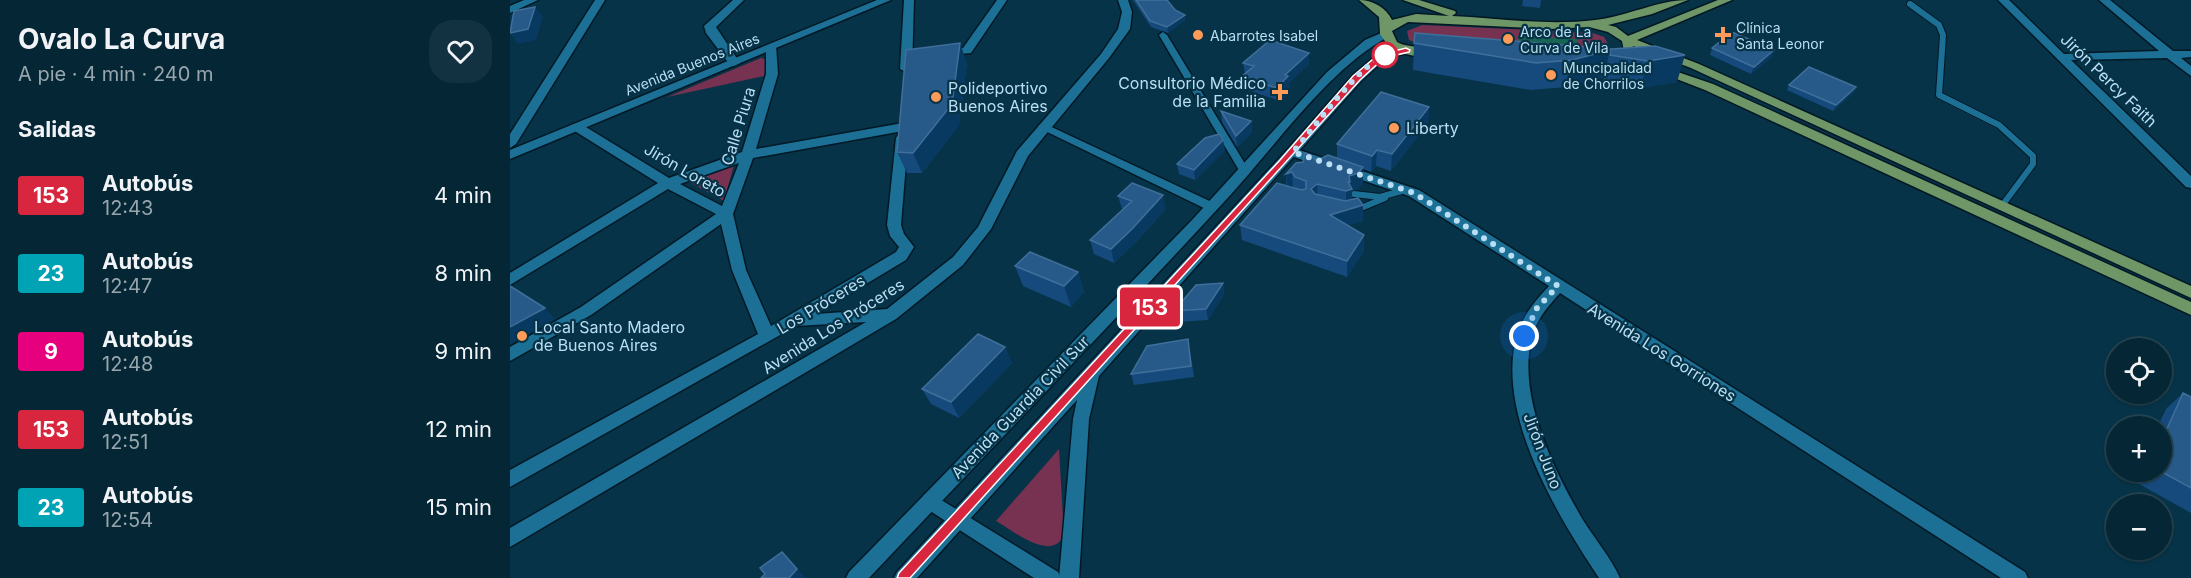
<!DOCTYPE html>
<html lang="es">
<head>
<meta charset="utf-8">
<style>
  :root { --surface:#042635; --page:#123241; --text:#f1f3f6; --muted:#97a5ad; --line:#254350 }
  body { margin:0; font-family:Inter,sans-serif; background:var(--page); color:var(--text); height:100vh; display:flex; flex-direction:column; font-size:22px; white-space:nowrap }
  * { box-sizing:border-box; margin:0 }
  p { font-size:20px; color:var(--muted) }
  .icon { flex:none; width:33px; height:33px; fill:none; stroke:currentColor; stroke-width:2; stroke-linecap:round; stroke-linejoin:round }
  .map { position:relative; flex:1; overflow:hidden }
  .drawer { display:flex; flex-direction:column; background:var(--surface); width:510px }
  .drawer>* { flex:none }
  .badge { padding:0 12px; border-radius:4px; font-size:21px; line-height:39px }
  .fabs { position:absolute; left:1596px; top:338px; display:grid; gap:12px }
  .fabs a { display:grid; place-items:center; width:66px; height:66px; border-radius:50%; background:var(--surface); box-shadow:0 2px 4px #0004,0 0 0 2px var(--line); font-size:30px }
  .you { position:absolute; width:30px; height:30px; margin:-15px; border:4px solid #fff; border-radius:50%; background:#1a73e8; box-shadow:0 0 0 9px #1a73e833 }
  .map>.badge { position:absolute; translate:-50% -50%; box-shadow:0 0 0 3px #fff }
  h2 { padding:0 18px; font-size:22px; line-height:54px }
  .round { display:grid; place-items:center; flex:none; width:63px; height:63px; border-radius:24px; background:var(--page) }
  .head { display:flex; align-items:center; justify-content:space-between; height:102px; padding:0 18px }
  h1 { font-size:28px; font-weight:700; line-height:45px }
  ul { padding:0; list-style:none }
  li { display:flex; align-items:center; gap:18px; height:78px; padding:0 18px }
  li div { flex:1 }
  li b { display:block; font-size:22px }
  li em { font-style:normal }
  li .badge { min-width:66px; font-weight:700; text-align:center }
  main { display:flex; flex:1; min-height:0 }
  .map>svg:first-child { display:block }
  .green { fill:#773252 }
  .water { fill:#196553 }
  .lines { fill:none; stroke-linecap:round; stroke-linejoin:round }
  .service-casing { stroke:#021925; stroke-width:8 }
  .pedestrian-casing { stroke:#021925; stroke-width:3 }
  .minor-casing { stroke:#021925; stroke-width:3 }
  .tertiary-casing { stroke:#021925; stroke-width:3 }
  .secondary-casing { stroke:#021925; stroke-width:3 }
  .primary-casing { stroke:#021925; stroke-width:3 }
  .service { stroke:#1c7095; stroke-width:6 }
  .pedestrian { fill:#1c7095; fill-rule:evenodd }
  .minor { fill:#1c7095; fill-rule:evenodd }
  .tertiary { fill:#1c7095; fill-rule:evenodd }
  .secondary { fill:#1c7095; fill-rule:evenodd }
  .primary { fill:#6f9667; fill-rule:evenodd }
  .wall { fill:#164a7c }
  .shaded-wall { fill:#083a61 }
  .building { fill:#285a89; stroke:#3f6f9a; stroke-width:1.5 }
  .line { fill:#d7263d; stroke:#fff; stroke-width:1.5 }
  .walk { stroke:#badff4; stroke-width:6; stroke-dasharray:0 10.8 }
  .poi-dot { fill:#fe9b58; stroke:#063347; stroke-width:2 }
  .stop-dot { fill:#fff; stroke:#d7263d; stroke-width:3 }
  .labels { text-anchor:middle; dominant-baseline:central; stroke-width:4.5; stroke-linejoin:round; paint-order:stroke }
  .far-poi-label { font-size:14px; fill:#badff4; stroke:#063347; text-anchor:start }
  .far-street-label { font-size:14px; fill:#badff4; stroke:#063347 }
  .street-label { font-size:16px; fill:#badff4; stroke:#063347 }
  .poi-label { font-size:16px; fill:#badff4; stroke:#063347; text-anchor:start }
</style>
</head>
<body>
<main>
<section class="drawer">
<div class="head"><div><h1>Ovalo La Curva</h1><p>A pie · 4 min · 240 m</p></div><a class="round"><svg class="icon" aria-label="heart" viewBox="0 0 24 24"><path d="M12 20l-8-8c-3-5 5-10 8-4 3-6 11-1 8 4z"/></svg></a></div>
<h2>Salidas</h2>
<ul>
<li><span class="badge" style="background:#d7263d;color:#fff">153</span><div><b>Autobús</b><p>12:43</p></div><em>4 min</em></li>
<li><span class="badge" style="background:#00a3b4;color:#fff">23</span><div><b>Autobús</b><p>12:47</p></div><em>8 min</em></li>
<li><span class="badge" style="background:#e6007e;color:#fff">9</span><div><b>Autobús</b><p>12:48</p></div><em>9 min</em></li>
<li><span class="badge" style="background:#d7263d;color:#fff">153</span><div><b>Autobús</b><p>12:51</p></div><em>12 min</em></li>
<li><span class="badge" style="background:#00a3b4;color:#fff">23</span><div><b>Autobús</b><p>12:54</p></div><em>15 min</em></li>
</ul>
</section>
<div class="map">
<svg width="1681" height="578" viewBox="0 0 1681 578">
  <rect width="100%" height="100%" fill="#063347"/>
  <path class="green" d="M912,25L1083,33L1094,37L1100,47L1097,50L909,44L899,40L897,31Z
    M251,58L258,60L254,76L157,97Z
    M224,165L214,201L177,181Z
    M549,449L554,535C541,563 504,531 486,521Z"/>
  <path class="water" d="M1008,36L1067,39L1068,46L1009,43Z"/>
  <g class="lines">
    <defs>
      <path id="service" d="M1400,4L1429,25L1433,35L1429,95L1489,125L1523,156V164L1491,207
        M844,194L870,197L895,190
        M846,210L875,198"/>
      <path id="pedestrian" d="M653,32L657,35L740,172L739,174L735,175L730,172L649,35Z
        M533,123L706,204L708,207L706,210H698L529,128L528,126Z"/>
      <path id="minor" d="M85,0H95L6,144L0,148V134Z
        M223,0H234L206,27L230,63L224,66L220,65L196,33L194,26Z
        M394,0H404L402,69L396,72L390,69Z
        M487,0H497L461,53L428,56V52L453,48Z
        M608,0H618L622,12L620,29L599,58L518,156L481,229L453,265L386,319L0,547V528L356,322L286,326L0,487V470L248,334L222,270L211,224L81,315L0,361V347L71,307L206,214L158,189L0,285V273L148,183L63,130V124H71L159,178L232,152L256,74V47L258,45H266L268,74L246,149L393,123L399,127L393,131L243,158L223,214L236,270L261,326L386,252L389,247L380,236L377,225L386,138L388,135H396L398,138L391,225L394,234L404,247L396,260L306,314L377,309L443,257L468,227L507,151L591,54L608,29L612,12ZM229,163L212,206L170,184Z
        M1488,0H1499L1554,54L1649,51L1589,0H1600L1663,51H1681V57L1671,58L1681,66V76L1657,58L1561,60L1681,176V188L1676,187Z
        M783,148L909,190L1515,572L1518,578H1491L1050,293C1041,303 1031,314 1026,326C1001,386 1043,469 1073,520C1085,539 1101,558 1110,578H1089C1047,515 983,410 1008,332C1014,314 1026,300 1039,286L899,196L778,155L777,152L778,149Z"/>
      <path id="tertiary" d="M14,0H28L0,13V6Z
        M367,0H381L0,159V150Z
        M420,493L548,572L551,578H524L414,507L411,501L414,495Z"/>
      <path id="secondary" d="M876,31L880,32V36C819,67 762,151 714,202C597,329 477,453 359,578H336L339,572L682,220L817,72L855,40Z
        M896,47L900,48V52L875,59L851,81L589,376L579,419L569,578H549L563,419L567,400L407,578H384L387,572L778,149L843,75L867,55Z"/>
      <path id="primary" d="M849,0C862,0 876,7 882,20L906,14L939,16L893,0H909L945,11L946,13L942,16C989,18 1037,26 1085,20C1116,17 1147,0 1178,0L1142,14L1098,25L1106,27L1118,36L1208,0H1222L1127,40L1189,64L1681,286V298L1181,68L1123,46L1122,51H1114L1112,41L1098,32L1079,27L1041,29L898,22L882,31L887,42C900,49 919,45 930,53C918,62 891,54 879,47L870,34L869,17Z
        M1150,66L1203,84L1681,302V315L1195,90L1146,71L1144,69Z"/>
    </defs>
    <use href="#service" class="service-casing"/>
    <use href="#pedestrian" class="pedestrian-casing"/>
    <use href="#minor" class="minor-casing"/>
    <use href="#tertiary" class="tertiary-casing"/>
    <use href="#secondary" class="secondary-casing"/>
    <use href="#primary" class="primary-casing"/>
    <use href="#service" class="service"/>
    <use href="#pedestrian" class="pedestrian"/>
    <use href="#minor" class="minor"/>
    <use href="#tertiary" class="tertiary"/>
    <use href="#secondary" class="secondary"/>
    <use href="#primary" class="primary"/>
  </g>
  <path class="wall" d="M623,0H657L675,20L658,33L641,27Z
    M1013,0H1031L1030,8L1012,6Z
    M904,43L1102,49L1145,46L1167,82L1130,88L1093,81L1094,77L1056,87L1021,90L903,70Z
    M1202,48L1262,57L1241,74L1200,55Z
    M799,53V64L779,83V87L767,100L732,88L731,77L735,74L733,63Z
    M457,63L449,125L412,173H397L387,152Z
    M1279,85L1346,87L1343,93L1323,111L1277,90Z
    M919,107L918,123L881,171L866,166L861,172L853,169V183L848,189L842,191V199L853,221L838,225L854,235V251L837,277L732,240L730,225L776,186V174L806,161L827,158V144Z
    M711,111L741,121L742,132L727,147L712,122Z
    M715,150L685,180L669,174L667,164Z
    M608,196L656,209L625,243L604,263L584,254L580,240L612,210V209Z
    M505,266L568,272L574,292L561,307L513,286Z
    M713,283L714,294L698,320L666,322L664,311Z
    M495,347L502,363L449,418L421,404L412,389Z
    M680,350L684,377L624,385L621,374Z
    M1673,393L1681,397V513L1622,480L1626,471H1652V426H1648L1656,409Z"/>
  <path class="shaded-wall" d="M25,7L33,17L26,40L8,44L0,33Z
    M675,15V20L658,33L657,27Z
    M450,43L457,63L449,125L412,173L403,153Z
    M1100,50L1094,77L1056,87L1062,60Z
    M1264,50L1262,57L1241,74L1244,67Z
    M799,53V64L779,83V87L767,100V88L775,75Z
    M1175,55L1167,82L1130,88L1138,61Z
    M1346,87L1343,93L1323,111L1326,105Z
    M919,107L918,123L881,171L882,154Z
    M741,121L742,132L727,147L726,136Z
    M713,140L715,150L685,180L684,170Z
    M867,150L866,166L861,172L862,156Z
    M853,167V183L848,189L842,191V204L836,207V191L839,176Z
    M782,172L783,188L777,190L776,174Z
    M807,184L808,200L801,189Z
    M653,195L656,209L625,243L604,263L601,249Z
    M853,205V221L821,230L820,215Z
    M854,235V251L837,277V261Z
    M568,272L574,292L561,307L554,286Z
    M713,283L714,294L698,320L696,309Z
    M35,308L45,319L0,344V327Z
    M495,347L502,363L449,418L441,402Z
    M272,552L296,578H279Z"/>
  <path class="building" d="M626,0H657L665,10L675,15L657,27L640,21Z
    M25,7L18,29L0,33L4,11Z
    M1222,32L1264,50L1244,67L1202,48Z
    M905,33L1102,49L1145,46L1175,55L1138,61L1100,55V50L1062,60L1026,63L904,43Z
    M760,40L799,53L775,75L778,76L767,88L731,77L744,66L733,63Z
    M450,43L442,104L403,153L387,152L396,50Z
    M1299,67L1346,87L1326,105L1279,85Z
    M871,92L919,107L882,154L867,150L862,156L827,144Z
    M711,111L741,121L726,136Z
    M710,134L713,140L684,170L667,164L695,138Z
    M795,153L801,155L806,161L818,155L853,167L848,173L839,176L840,182H838L842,189L836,191L807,184L801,189L805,194L835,201L848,198L853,205L820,215L854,235L837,261L730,225L767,183L791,190L796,189V181L785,177L782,172L776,174L786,163L793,162Z
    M622,183L653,195L622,229L601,249L580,240L622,201L608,196Z
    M520,252L568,272L554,286L505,266Z
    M713,283L696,309L664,311L686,285Z
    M0,286L35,308L0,327Z
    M468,334L495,347L441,402L412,389Z
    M678,339L681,366L621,374L637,346Z
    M1673,393L1681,397V488L1650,471H1652V440Z
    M272,552L287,569L279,578H251L255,574L250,568Z"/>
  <path class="line" d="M896,48L900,50L899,52L874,58L850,80L400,578H387L389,573L770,160L843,76L868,55Z"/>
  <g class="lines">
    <path class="walk" d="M875,55C846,68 805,127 783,152L904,193L1048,286L1027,308L1014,336"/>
  </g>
  <g class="poi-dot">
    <circle cx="688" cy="35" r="6"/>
    <path d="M1210 26h6v6h6v6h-6v6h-6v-6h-6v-6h6z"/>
    <circle cx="998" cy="39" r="6"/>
    <circle cx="1041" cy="75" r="6"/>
    <path d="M767 83h6v6h6v6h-6v6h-6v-6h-6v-6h6z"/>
    <circle cx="426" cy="97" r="6"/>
    <circle cx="884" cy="128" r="6"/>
    <circle cx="12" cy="336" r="6"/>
  </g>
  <circle class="stop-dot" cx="875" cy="55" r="12"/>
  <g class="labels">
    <g class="far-poi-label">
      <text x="1226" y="27">Clínica<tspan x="1226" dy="16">Santa Leonor</tspan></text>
      <text x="1010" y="31">Arco de La<tspan x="1010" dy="16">Curva de Vila</tspan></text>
      <text x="700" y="35">Abarrotes Isabel</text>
      <text x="1053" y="67">Muncipalidad<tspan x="1053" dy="16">de Chorrilos</tspan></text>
    </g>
    <g class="far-street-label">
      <text transform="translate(182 64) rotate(-22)">Avenida Buenos Aires</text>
    </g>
    <g class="street-label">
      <text transform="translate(1599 80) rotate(44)">Jirón Percy Faith</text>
      <text transform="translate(228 126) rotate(-73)">Calle Piura</text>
      <text transform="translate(175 170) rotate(30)">Jirón Loreto</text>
      <text transform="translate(311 304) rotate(-31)">Los Próceres</text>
      <text transform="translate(323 326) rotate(-32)">Avenida Los Próceres</text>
      <text transform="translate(1152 352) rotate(32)">Avenida Los Gorriones</text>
      <text transform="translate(510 407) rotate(-46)">Avenida Guardia Civil Sur</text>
      <text transform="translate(1033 451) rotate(69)">Jirón Juno</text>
    </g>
    <g class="poi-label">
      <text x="756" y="83" text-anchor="end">Consultorio Médico<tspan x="756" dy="18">de la Familia</tspan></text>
      <text x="438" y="88">Polideportivo<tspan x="438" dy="18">Buenos Aires</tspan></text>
      <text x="896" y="128">Liberty</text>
      <text x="24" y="327">Local Santo Madero<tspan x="24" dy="18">de Buenos Aires</tspan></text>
    </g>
  </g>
</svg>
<div class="fabs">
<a><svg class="icon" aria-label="locate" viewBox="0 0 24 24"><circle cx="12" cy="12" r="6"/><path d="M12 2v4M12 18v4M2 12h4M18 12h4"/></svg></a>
<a>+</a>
<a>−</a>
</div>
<div class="you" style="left:1014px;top:336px"></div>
<b class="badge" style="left:640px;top:307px;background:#d7263d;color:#fff">153</b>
</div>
</main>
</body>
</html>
